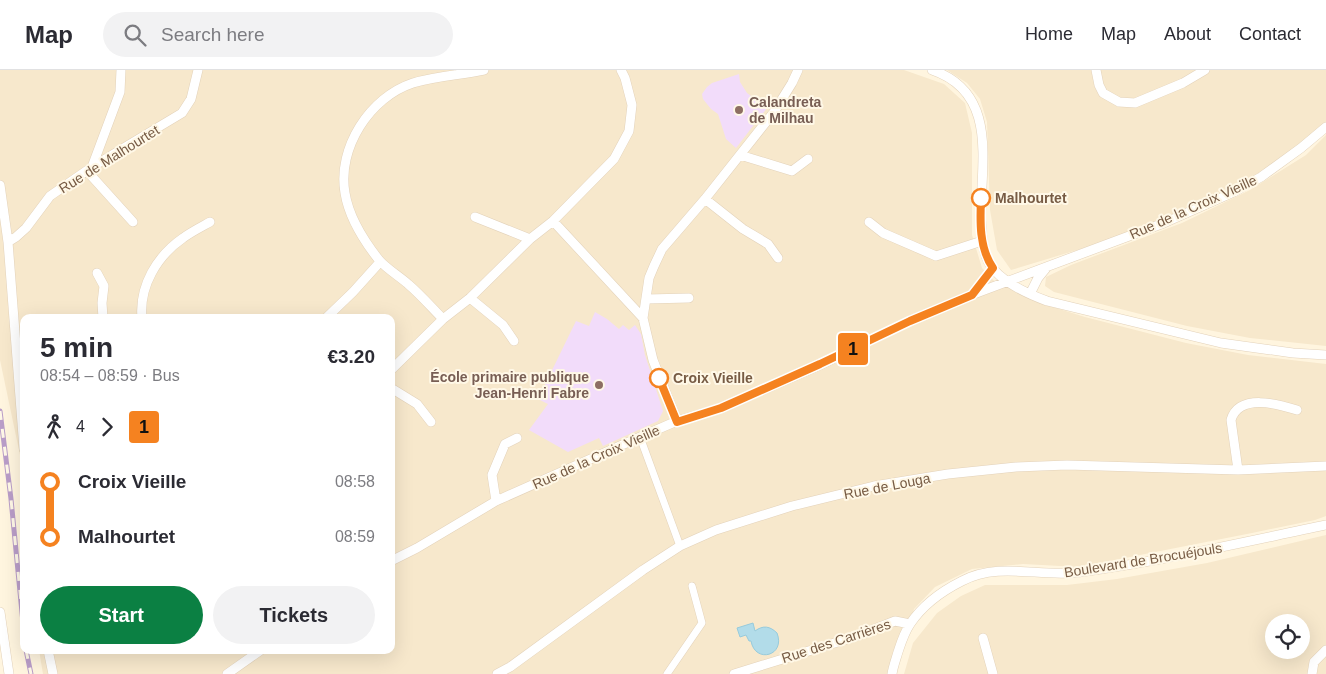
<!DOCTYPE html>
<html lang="en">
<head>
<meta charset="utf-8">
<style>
  :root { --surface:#fff; --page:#f2f2f3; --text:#2b2b33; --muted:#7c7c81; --line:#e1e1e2; --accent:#0b8043 }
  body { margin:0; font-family:Helvetica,sans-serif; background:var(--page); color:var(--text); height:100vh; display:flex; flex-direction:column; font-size:19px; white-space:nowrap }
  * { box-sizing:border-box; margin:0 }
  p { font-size:16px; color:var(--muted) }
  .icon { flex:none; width:28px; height:28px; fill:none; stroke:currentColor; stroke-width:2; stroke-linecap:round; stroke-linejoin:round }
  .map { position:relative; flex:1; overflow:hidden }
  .details { position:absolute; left:20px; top:244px; width:375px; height:340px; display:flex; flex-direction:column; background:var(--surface); border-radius:10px; box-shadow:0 5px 20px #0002 }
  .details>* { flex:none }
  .badge { padding:0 10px; border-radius:4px; font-size:18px; line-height:32px }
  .buttons { position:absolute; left:1265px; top:544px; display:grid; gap:10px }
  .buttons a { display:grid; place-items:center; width:45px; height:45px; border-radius:50%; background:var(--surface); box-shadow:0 5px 20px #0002; font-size:25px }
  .map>.badge { position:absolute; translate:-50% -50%; box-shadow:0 0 0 2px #fff }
  .legs { display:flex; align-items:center; gap:8px; height:55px; padding:0 20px; font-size:16px }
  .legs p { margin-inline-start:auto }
  .summary { display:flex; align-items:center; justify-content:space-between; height:85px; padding:0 20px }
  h1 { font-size:28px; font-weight:700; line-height:38px }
  .button { display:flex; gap:10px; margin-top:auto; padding:10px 20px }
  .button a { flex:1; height:58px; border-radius:30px; background:var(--accent); color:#fff; font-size:20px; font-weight:700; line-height:58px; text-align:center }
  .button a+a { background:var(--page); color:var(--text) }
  ul { padding:0 20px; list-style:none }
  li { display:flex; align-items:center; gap:18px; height:55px; font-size:19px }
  li i { display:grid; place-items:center; width:8px; height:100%; margin:0 6px; background:currentColor }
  li i::after { content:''; width:12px; height:12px; margin:-6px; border:4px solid; border-radius:50%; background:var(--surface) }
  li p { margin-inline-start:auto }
  li:first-child i { background:linear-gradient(#0000 50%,currentColor 0) }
  li:last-child i { background:linear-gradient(currentColor 50%,#0000 0) }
  header { display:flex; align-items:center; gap:30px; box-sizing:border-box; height:70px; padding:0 25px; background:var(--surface); border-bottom:1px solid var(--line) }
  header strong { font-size:24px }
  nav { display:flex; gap:28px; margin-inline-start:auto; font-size:18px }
  .search { width:350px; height:45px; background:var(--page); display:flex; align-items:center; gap:12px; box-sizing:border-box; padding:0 18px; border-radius:28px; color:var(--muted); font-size:19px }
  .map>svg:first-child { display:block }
  .residential { fill:#f7e8cc; fill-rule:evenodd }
  .education { fill:#f2dcfa }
  .water { fill:#b2dce9; stroke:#97cbdc }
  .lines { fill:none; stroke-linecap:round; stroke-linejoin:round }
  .pedestrian-casing { stroke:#e3d2ba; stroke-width:8 }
  .minor-casing { stroke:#e3d2ba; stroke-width:10 }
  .pedestrian { stroke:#fff; stroke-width:7 }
  .minor { stroke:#fff; stroke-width:9 }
  .rail-casing { stroke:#b99dc8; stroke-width:5 }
  .rail { stroke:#fff8e7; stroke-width:3; stroke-dasharray:9; stroke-linecap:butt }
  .line-1-casing { stroke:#fff; stroke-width:11 }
  .line-1 { stroke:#f58220; stroke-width:8 }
  .education-dot { fill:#8d6e63; stroke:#fff8e7; stroke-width:2 }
  .stop-1-dot { fill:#fff; stroke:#f58220; stroke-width:2.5 }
  .labels { text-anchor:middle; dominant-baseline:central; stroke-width:4; stroke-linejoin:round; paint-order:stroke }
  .education-label { font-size:14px; font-weight:bold; fill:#785e54; stroke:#fff8e7; text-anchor:start }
  .street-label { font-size:14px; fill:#775b44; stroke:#fff8e7 }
  .stop-label { font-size:14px; font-weight:bold; fill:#775b44; stroke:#fff8e7; text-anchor:start }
</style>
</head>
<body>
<header>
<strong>Map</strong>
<div class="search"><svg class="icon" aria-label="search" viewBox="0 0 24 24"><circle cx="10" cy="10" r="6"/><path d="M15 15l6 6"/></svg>Search here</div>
<nav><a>Home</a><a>Map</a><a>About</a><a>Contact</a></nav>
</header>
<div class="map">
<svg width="1326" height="604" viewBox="0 0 1326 604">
  <rect width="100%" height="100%" fill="#fff5df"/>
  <path class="residential" d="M0,0H904L944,14L965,33L972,63V165L982,198L993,210L1040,233L1085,247L1186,273L1248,285L1326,294V446L1315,450L1252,463L1079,497L1023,494L972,499L935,517L914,539L894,604H43L39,580H391V248H24V404L0,290Z
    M947,0H1326V54L1239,118L1140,161L1011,200L997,180L990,140L987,52L980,29L967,13Z
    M1326,65V276L1250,268L1187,256L1054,222L1045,216L1046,207L1071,195L1182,153L1250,120L1306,85Z
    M1326,465V604H904L913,573L937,543L961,526L985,515H1067L1117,509L1207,493ZM1274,552H1301V580H1274Z"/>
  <path class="education" d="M739,4L740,12L747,23L767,38L736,78L726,69L718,44L711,39L703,29L702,24L707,17L712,13Z
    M595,242L607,249L619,259L623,255L629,260L635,255L641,264L645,285L663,341L658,351L603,376L599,368L568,382L529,360L548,334L538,329L576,251L589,256Z"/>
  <path class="water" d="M753,553L755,561C763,555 770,556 777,563C786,586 755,594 751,571H749L746,565L740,567L737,558Z"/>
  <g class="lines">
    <defs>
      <path id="pedestrian" d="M640,367L680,476
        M667,604L702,553L692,516"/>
      <path id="minor" d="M932,0C1000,23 980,95 981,150C982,164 982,178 988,191C998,211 1028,224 1047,231L1221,273L1293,283L1326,285
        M1096,0L1099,15L1103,23L1119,32L1135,33L1183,13L1205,0
        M740,85L792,101L808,89
        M92,97L120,22L121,0
        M87,101L133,152
        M0,115L8,172L24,379
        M705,129L743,159L768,174L778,188
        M475,147L530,169
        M553,151L643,248
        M869,152L883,163L936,186L982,171
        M8,172L16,167L26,158L50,126L92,97L182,43L191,29L198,0
        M97,203L104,216L102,233L103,248
        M973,223L993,198
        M1030,224L1038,208L1047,197
        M470,228L503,255L514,271
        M647,229L689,228
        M142,248C139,216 157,186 183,168C191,162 201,157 210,152
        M326,248L353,222L380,192
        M443,249C432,238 421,225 408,214C399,206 387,199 379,190C364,171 349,148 345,123C337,78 370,27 413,13C436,6 461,5 484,0
        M391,300L443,249L470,228L530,169L553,151L614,89L629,61L632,35L625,8L621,0
        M391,318L417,334L431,352
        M677,351L653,290L643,248L649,208L654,196L662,179L705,129L774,42L792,13L798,0
        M1238,400L1231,350C1239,323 1278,334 1297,340
        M496,431L492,405L505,374L517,368
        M391,491L417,478L496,431L640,367L677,351L721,338L820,295L910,251L971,225L1164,153L1234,122L1261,107L1301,78L1326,57
        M0,542L9,604
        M983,568L993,604
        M48,580L53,604
        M227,604L261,580
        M497,604L510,597L643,500L680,476L716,460L792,436L874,416L948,404L1016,397L1067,395L1238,400L1326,396
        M734,604L854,567L895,551L910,554
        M892,604C893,597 896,589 898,582C901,573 904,563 910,554C922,536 942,521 962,511C1000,491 1041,508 1081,502C1163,491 1244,472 1326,455
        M1312,604L1314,592L1326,580"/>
    </defs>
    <use href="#pedestrian" class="pedestrian-casing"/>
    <use href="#minor" class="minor-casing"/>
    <use href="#pedestrian" class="pedestrian"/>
    <use href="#minor" class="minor"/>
    <defs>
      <path id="rail" d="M0,341L11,429L24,563
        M26,580L31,604"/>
    </defs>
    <use href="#rail" class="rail-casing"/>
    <use href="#rail" class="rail"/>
  </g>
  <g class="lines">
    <defs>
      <path id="line-1" d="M659,308L677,352L721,338L820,294L910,251L972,225L993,198C979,178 980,151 981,128"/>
    </defs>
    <use href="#line-1" class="line-1-casing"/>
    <use href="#line-1" class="line-1"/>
  </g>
  <g class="education-dot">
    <circle cx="739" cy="40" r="5"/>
    <circle cx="599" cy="315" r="5"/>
  </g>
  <g class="stop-1-dot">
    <circle cx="981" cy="128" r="9"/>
    <circle cx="659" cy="308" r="9"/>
  </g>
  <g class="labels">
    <g class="education-label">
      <text x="749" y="32">Calandreta<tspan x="749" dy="16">de Milhau</tspan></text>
      <text x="589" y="307" text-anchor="end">École primaire publique<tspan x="589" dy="16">Jean-Henri Fabre</tspan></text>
    </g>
    <g class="street-label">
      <text transform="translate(109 89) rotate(-32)">Rue de Malhourtet</text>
      <text transform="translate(1193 137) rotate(-24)">Rue de la Croix Vieille</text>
      <text transform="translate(596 387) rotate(-24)">Rue de la Croix Vieille</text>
      <text transform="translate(887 416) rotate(-11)">Rue de Louga</text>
      <text transform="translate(1143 490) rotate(-9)">Boulevard de Brocuéjouls</text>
      <text transform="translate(836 571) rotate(-18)">Rue des Carrières</text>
    </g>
    <g class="stop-label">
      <text x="995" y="128">Malhourtet</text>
      <text x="673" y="308">Croix Vieille</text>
    </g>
  </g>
</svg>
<div class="buttons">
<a><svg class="icon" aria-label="locate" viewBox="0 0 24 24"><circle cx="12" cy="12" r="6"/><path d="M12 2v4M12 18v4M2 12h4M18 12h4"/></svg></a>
</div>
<b class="badge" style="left:853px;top:279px;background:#f58220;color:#111">1</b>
<section class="details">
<div class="summary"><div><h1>5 min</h1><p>08:54 – 08:59 · Bus</p></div><b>€3.20</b></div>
<div class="legs"><svg class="icon" aria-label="walk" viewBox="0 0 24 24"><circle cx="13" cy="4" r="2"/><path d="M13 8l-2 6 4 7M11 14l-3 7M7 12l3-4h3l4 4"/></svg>4<svg class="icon" aria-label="forward" viewBox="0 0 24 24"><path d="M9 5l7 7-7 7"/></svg><b class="badge" style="background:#f58220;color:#111">1</b></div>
<ul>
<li><i style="color:#f58220"></i><b>Croix Vieille</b><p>08:58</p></li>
<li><i style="color:#f58220"></i><b>Malhourtet</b><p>08:59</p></li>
</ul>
<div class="button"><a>Start</a><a>Tickets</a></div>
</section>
</div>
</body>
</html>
